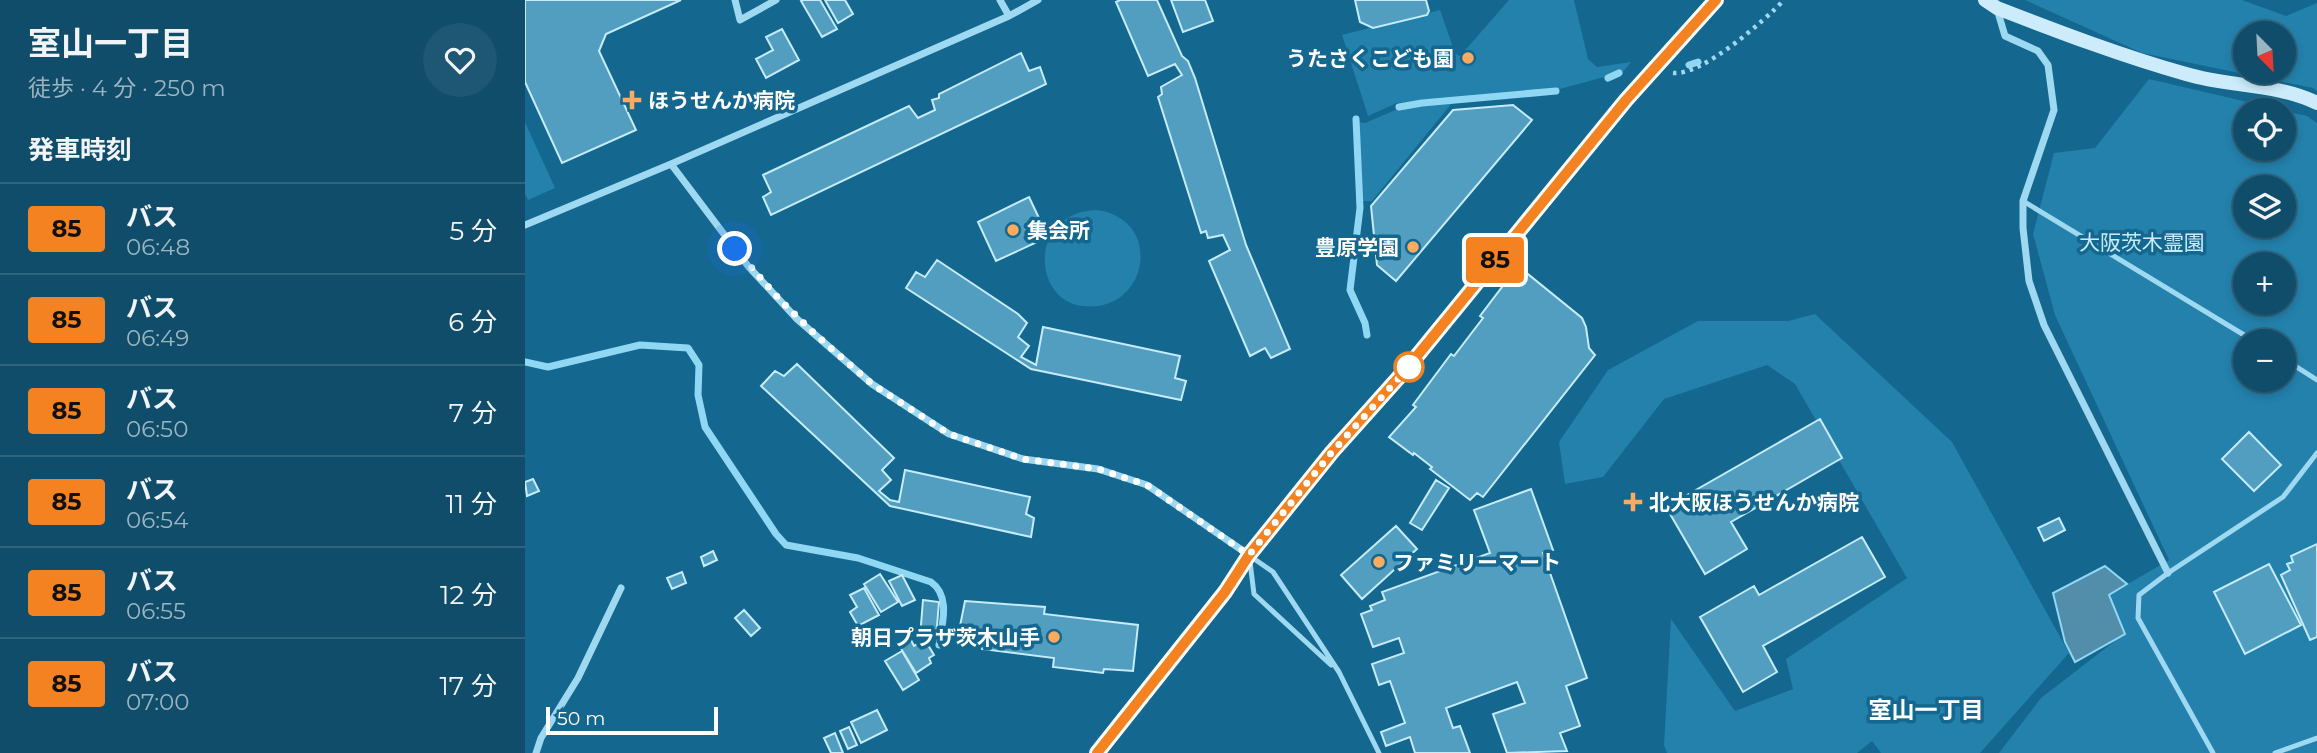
<!DOCTYPE html>
<html lang="ja">
<head>
<meta charset="utf-8">
<style>
  :root { --surface:#0f4d6b; --page:#1d5773; --text:#f1f3f6; --muted:#9bb4c1; --line:#2f647e }
  body { margin:0; font-family:Montserrat,"Noto Sans JP",sans-serif; background:var(--page); color:var(--text); height:100vh; display:flex; flex-direction:column; font-size:26px; white-space:nowrap }
  * { box-sizing:border-box; margin:0 }
  p { font-size:23px; color:var(--muted) }
  .icon { flex:none; width:38px; height:38px; fill:none; stroke:currentColor; stroke-width:2; stroke-linecap:round; stroke-linejoin:round }
  .map { position:relative; flex:1; overflow:hidden }
  .drawer { display:flex; flex-direction:column; background:var(--surface); width:525px }
  .drawer>* { flex:none }
  .badge { padding:0 14px; border-radius:5px; font-size:24px; line-height:46px }
  .needle { width:46px; rotate:156deg }
  .fabs { position:absolute; left:1708px; top:21px; display:grid; gap:14px }
  .fabs a { display:grid; place-items:center; width:63px; height:63px; border-radius:50%; background:var(--surface); box-shadow:0 4px 10px #0003,0 0 0 2px var(--line); font-size:35px }
  .scale { position:absolute; left:21px; bottom:18px; width:172px; box-sizing:border-box; padding-left:7px; border:4px solid #fff; border-top:0; font-size:19px; line-height:24px; white-space:nowrap; color:#fff; -webkit-text-stroke:5px #14678f; paint-order:stroke }
  .you { position:absolute; width:35px; height:35px; margin:-18px; border:5px solid #fff; border-radius:50%; background:#1a73e8; box-shadow:0 0 0 10px #1a73e833 }
  .map>.badge { position:absolute; translate:-50% -50%; box-shadow:0 0 0 4px #fff }
  h2 { padding:0 28px; font-size:26px; line-height:63px }
  .round { display:grid; place-items:center; flex:none; width:74px; height:74px; border-radius:37px; background:var(--page) }
  .overview { display:flex; align-items:center; justify-content:space-between; height:119px; padding:0 28px }
  h1 { font-size:33px; font-weight:700; line-height:52px }
  ul { padding:0; list-style:none }
  li { display:flex; align-items:center; gap:21px; height:91px; padding:0 28px; border-top:2px solid var(--line) }
  li div { flex:1 }
  li b { display:block; font-size:26px }
  li em { font-style:normal }
  li .badge { min-width:77px; font-weight:700; text-align:center }
  main { display:flex; flex:1; min-height:0 }
  .map>svg:first-child { display:block }
  .green { fill:#2381ac; fill-rule:evenodd }
  .water { fill:#528eaa; stroke:#90d7f4; stroke-width:2 }
  .lines { fill:none; stroke-linecap:round; stroke-linejoin:round }
  .stream { stroke:#90d7f4; stroke-width:7 }
  .building { fill:#529ec0; stroke:#c5ebfc; stroke-width:2 }
  .path { stroke:#9ed8f1; stroke-width:4.5; stroke-dasharray:3.5 5; stroke-linecap:butt }
  .lane { stroke:#9ed8f1; stroke-width:5 }
  .street { stroke:#9ed8f1; stroke-width:7 }
  .secondary { stroke:#cdecfb; stroke-width:14 }
  .line-casing { stroke:#fff; stroke-width:16 }
  .line { stroke:#f58220; stroke-width:10 }
  .walk { stroke:#fff; stroke-width:7; stroke-dasharray:0 12.6 }
  .poi-dot { fill:#ffaa5e; stroke:#14678f; stroke-width:2.5 }
  .stop-dot { fill:#fff; stroke:#f58220; stroke-width:3.5 }
  .labels { text-anchor:middle; dominant-baseline:central; stroke-width:7; stroke-linejoin:round; paint-order:stroke }
  .poi-label { font-size:21px; font-weight:bold; fill:#fff; stroke:#14678f; text-anchor:start }
  .park-label { font-size:21px; fill:#c5ebfc; stroke:#14678f }
  .neighbourhood-label { font-size:23px; font-weight:bold; fill:#fff; stroke:#14678f }
</style>
</head>
<body>
<main>
<section class="drawer">
<div class="overview"><div><h1>室山一丁目</h1><p>徒歩 · 4 分 · 250 m</p></div><a class="round"><svg class="icon" aria-label="heart" viewBox="0 0 24 24"><path d="M12 20l-8-8c-3-5 5-10 8-4 3-6 11-1 8 4z"/></svg></a></div>
<h2>発車時刻</h2>
<ul>
<li><span class="badge" style="background:#f58220;color:#111">85</span><div><b>バス</b><p>06:48</p></div><em>5 分</em></li>
<li><span class="badge" style="background:#f58220;color:#111">85</span><div><b>バス</b><p>06:49</p></div><em>6 分</em></li>
<li><span class="badge" style="background:#f58220;color:#111">85</span><div><b>バス</b><p>06:50</p></div><em>7 分</em></li>
<li><span class="badge" style="background:#f58220;color:#111">85</span><div><b>バス</b><p>06:54</p></div><em>11 分</em></li>
<li><span class="badge" style="background:#f58220;color:#111">85</span><div><b>バス</b><p>06:55</p></div><em>12 分</em></li>
<li><span class="badge" style="background:#f58220;color:#111">85</span><div><b>バス</b><p>07:00</p></div><em>17 分</em></li>
</ul>
</section>
<div class="map">
<svg width="1792" height="753" viewBox="0 0 1792 753">
  <rect width="100%" height="100%" fill="#14678f"/>
  <path class="green" d="M984,0H1049L1063,59L1072,67L1106,62L1098,72L1031,90L872,103L843,116L817,35L915,10L930,53L935,56Z
    M1500,0H1717L1761,16L1792,3V91L1788,88L1617,53ZM1720,33H1759V72H1720Z
    M1624,79L1757,110H1720V149H1759V111L1782,116L1792,123V753H1474L1516,698L1599,634L1584,595L1644,560L1530,315L1508,234L1529,153L1570,148ZM1720,187H1759V226H1720ZM1720,264H1759V303H1720ZM1720,341H1759V380H1720Z
    M927,103L847,201H836L833,122L840,123L875,108Z
    M0,122L30,188L3,200L0,194Z
    M571,210C640,218 624,314 557,306C508,301 502,213 571,210Z
    M1290,314L1427,442L1544,653L1455,753H1356L1347,741L1332,753H1142L1139,745L1146,619L1210,711L1268,689L1261,659L1382,578L1270,384L1242,365L1139,399L1078,477L1040,484L1034,442L1083,370L1173,321H1263Z"/>
  <path class="water" d="M1580,566L1602,584L1584,595L1600,634L1550,662L1540,642L1528,593Z"/>
  <g class="lines">
    <path class="stream" d="M1164,65L1173,62
      M1083,78L1094,73
      M874,107L897,103L1031,91
      M831,119L835,208L825,290L840,323L842,335
      M0,362L23,367L115,345L163,348L174,365L173,395L180,427L251,534L261,545L333,558L406,582C426,596 417,624 414,645"/>
  </g>
  <path class="building" d="M0,0H156L81,34L74,51L111,130L37,163L0,82Z
    M278,0H295L312,29L297,37L276,1Z
    M300,0H320L328,14L313,23Z
    M595,0H632L657,56L663,61L670,78L721,245L765,349L746,358L740,348L725,356L684,261L705,250L698,235L683,238L681,231L676,233L633,97L637,94L636,87L657,75L650,64L623,76L591,2Z
    M646,0H680L688,21L658,32Z
    M830,0H901L904,11L902,15L848,28L835,22Z
    M257,29L274,60L241,78L231,59L248,50L241,37Z
    M496,53L504,71L515,67L521,84L246,215L238,197L246,192L238,175L384,106L393,118L410,110L407,100L414,98V94Z
    M988,105L1007,120L871,281L852,265L846,206L928,110Z
    M504,197L523,237L471,261L453,222Z
    M412,260L493,314L502,323L493,337L504,346L496,357L511,365L518,327L655,356L650,378L661,381L656,400L506,369L381,288L391,272L400,277Z
    M993,266L1057,318L1061,327L1064,348L1070,355L958,497L952,493L945,500L905,469L907,467L889,453L888,455L864,437L891,407L888,405L926,354L929,356L958,318L955,316Z
    M272,364L369,458L357,470L366,480L354,491L365,500L374,502L380,470L505,497L501,514L509,518L506,537L365,506L236,386L250,371L259,376Z
    M1295,419L1317,458L1206,522L1222,549L1180,574L1141,507Z
    M1724,432L1756,465L1729,491L1697,459Z
    M8,479L14,491L2,496L0,482Z
    M911,480L924,488L897,530L885,523Z
    M1006,489L1028,550L1018,553L1062,678L1041,686L1055,726L1035,733L1042,751L982,753L968,714L1000,703L992,682L921,708L928,728L935,726L945,753H890L885,737L861,746L856,732L880,723L865,681L854,685L847,664L879,653L874,638L848,647L836,614L847,610L845,606L860,600L857,592L965,553L949,510Z
    M1534,518L1540,530L1519,541L1513,528Z
    M871,526L892,549L837,599L816,575Z
    M1337,537L1360,577L1238,646L1252,672L1218,692L1175,617L1229,586L1234,595Z
    M1792,544V637L1785,640L1756,575L1765,570L1762,564L1768,562L1766,556Z
    M188,551L192,560L179,566L176,557Z
    M1744,564L1776,625L1720,654L1689,592Z
    M157,572L161,583L147,589L142,578Z
    M355,574L373,602L356,612L339,584Z
    M377,575L390,600L377,606L364,581Z
    M339,588L354,615L333,626L325,612L332,607L325,595Z
    M398,600L414,602L411,638L395,637Z
    M440,601L520,607L519,614L613,625L608,671L579,669L578,673L528,667L529,658L457,649L459,638L433,636Z
    M219,610L235,628L226,636L210,618Z
    M386,640L389,646L400,640L409,655L404,658L406,663L391,673L375,647Z
    M377,651L394,680L378,690L360,661Z
    M352,710L362,730L336,743L326,722Z
    M324,727L332,745L323,749L315,731Z
    M310,733L318,753H306L299,738Z"/>
  <g class="lines">
    <path class="path" d="M1148,73C1177,76 1239,21 1259,0"/>
    <path class="lane" d="M1498,201L1729,341
      M1759,359L1792,380
      M725,556L748,572L814,672L854,753
      M725,562L729,594L806,665
      M1688,753L1613,618L1614,595L1643,573L1758,497L1792,453
      M1750,753L1792,738"/>
    <path class="street" d="M210,0L215,20L251,0
      M475,0L484,16
      M1472,9L1480,36L1513,51L1523,65L1529,110L1498,201V228L1504,281L1519,325L1643,573
      M146,164L223,266L272,319L347,384L424,434L498,459L573,469L622,485L724,555
      M0,225L146,164L484,16L513,0
      M11,753L16,738L53,678L96,588"/>
    <path class="secondary" d="M1460,0L1472,8C1534,32 1597,56 1661,74C1704,87 1751,83 1792,103
      M572,753L700,592L724,555L807,452L883,367L1101,100L1191,0"/>
  </g>
  <g class="lines">
    <defs>
      <path id="line" d="M572,753L700,592L724,555L807,452L883,367L1101,100L1191,0"/>
    </defs>
    <use href="#line" class="line-casing"/>
    <use href="#line" class="line"/>
    <path class="walk" d="M210,249L256,301L291,335L347,384L424,434L498,459L573,469L622,485L724,555L807,452L884,367"/>
  </g>
  <g class="poi-dot">
    <circle cx="943" cy="58" r="7"/>
    <path d="M103.5 89.5h7v7h7v7h-7v7h-7v-7h-7v-7h7z"/>
    <circle cx="488" cy="230" r="7"/>
    <circle cx="888" cy="247" r="7"/>
    <path d="M1104.5 491.5h7v7h7v7h-7v7h-7v-7h-7v-7h7z"/>
    <circle cx="854" cy="562" r="7"/>
    <circle cx="529" cy="637" r="7"/>
  </g>
  <circle class="stop-dot" cx="884" cy="367" r="14"/>
  <g class="labels">
    <g class="poi-label">
      <text x="929" y="58" text-anchor="end">うたさくこども園</text>
      <text x="123" y="100">ほうせんか病院</text>
      <text x="502" y="230">集会所</text>
      <text x="874" y="247" text-anchor="end">豊原学園</text>
      <text x="1124" y="502">北大阪ほうせんか病院</text>
      <text x="868" y="562">ファミリーマート</text>
      <text x="515" y="637" text-anchor="end">朝日プラザ茨木山手</text>
    </g>
    <g class="park-label">
      <text x="1617" y="242">大阪茨木霊園</text>
    </g>
    <g class="neighbourhood-label">
      <text x="1401" y="710">室山一丁目</text>
    </g>
  </g>
</svg>
<div class="fabs">
<a><svg class="needle" viewBox="-14 -14 28 28"><path d="M0-13l5 13h-10z" fill="#e53935"/><path d="M0 13l5-13h-10z" fill="#9bb4c1"/></svg></a>
<a><svg class="icon" aria-label="locate" viewBox="0 0 24 24"><circle cx="12" cy="12" r="6"/><path d="M12 2v4M12 18v4M2 12h4M18 12h4"/></svg></a>
<a><svg class="icon" aria-label="layers" viewBox="0 0 24 24"><path d="M12 4l9 5-9 5-9-5zM3 14l9 5 9-5"/></svg></a>
<a>+</a>
<a>−</a>
</div>
<div class="scale">50 m</div>
<div class="you" style="left:210px;top:249px"></div>
<b class="badge" style="left:970px;top:260px;background:#f58220;color:#111">85</b>
</div>
</main>
</body>
</html>
